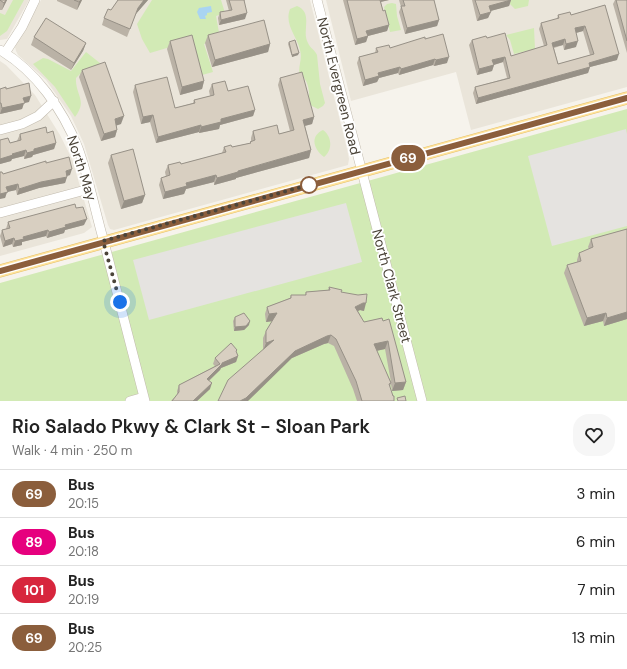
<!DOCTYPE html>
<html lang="en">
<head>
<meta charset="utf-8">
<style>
  :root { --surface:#fff; --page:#f6f6f6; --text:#222; --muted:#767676; --line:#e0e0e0 }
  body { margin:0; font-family:"DM Sans",sans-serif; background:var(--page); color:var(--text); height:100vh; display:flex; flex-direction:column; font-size:15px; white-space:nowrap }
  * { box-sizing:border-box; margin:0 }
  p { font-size:13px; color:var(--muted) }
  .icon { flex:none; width:22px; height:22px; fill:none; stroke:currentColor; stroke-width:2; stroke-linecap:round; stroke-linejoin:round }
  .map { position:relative; height:401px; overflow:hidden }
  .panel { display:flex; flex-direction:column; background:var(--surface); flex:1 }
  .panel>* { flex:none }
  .badge { padding:0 8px; border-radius:13px; font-size:14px; line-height:26px }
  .you { position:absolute; width:20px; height:20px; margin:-10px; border:3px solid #fff; border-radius:50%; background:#1a73e8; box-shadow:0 0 0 6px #1a73e833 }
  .map>.badge { position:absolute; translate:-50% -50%; box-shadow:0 0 0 2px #fff }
  .round { display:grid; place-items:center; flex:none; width:42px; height:42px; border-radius:16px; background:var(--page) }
  .headline { display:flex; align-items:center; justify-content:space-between; height:68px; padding:0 12px }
  h1 { font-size:19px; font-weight:600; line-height:30px }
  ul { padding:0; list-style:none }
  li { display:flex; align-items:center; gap:12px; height:48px; padding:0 12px; border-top:1px solid var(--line) }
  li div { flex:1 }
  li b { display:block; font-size:15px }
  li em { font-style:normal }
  li .badge { min-width:44px; font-weight:700; text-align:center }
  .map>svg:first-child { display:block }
  .residential { fill:#eae5da }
  .green { fill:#d2eab5 }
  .parking { fill:#e5e3e0 }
  .water { fill:#a9d4f2 }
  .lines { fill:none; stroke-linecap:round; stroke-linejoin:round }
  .minor-casing { stroke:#c2bbae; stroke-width:10 }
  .major-casing { stroke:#e6c16a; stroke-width:13 }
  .minor { stroke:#fff; stroke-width:9 }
  .major { stroke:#ffe39c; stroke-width:12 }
  .wall { fill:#bab2a6; fill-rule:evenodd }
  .shaded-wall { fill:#979187 }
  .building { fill:#d8cfc1; stroke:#979187; fill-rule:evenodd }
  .line-casing { stroke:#fff; stroke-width:9 }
  .line { stroke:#8b5e3c; stroke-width:6 }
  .walk { stroke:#4b4439; stroke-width:4; stroke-dasharray:0 7.2 }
  .stop-dot { fill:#fff; stroke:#8b5e3c; stroke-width:2 }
  .labels { text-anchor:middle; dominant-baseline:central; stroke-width:3.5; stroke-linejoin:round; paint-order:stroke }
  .street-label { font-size:14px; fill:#4b4439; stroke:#fff }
</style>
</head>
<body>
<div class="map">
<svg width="627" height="401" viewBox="0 0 627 401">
  <rect width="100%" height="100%" fill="#f6f3ec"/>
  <path class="residential" d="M0,0H29L7,39L0,40Z
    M41,0H310L347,149L349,159L348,165L114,230L110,229L108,225L84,144L71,116L46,80L18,55L16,51L15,47Z
    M326,0H627V87L471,130L456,72L351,101Z
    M0,61L6,65L35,95L60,135L72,159L92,227L84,233L0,256Z"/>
  <path class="green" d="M13,0H24L7,31L0,36V13L5,15Z
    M152,0H221L225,13L216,16L220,38L204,44L213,72L202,75L187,42L150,53L142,39L137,24Z
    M509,0H529L528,6L515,9L510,4Z
    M392,3L396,4L397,16L401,30L390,32L384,7L387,4Z
    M297,6C314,13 301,31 308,43C310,48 315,50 317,55L320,84L325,103L323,106L318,109L312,106L309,103C309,94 310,86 304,78L300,77C297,67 303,60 300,50C297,36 284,25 290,9Z
    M534,28L535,49L514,54L510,40L506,35Z
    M86,52L105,67L80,74L76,78C75,95 88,100 75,117L55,87L33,64L43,58L48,59L71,71Z
    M627,109V401H0V283Z
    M323,130C332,136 333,150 324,157C313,149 310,136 323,130Z"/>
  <path class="parking" d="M626,129L627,134V226L552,246L528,156Z
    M346,203L362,262L149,320L133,260Z"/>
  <path class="water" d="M211,6L212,12L207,13V15L205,16L206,19H200L197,12L199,8Z"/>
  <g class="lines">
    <defs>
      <path id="minor" d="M317,0L422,401
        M0,50C36,71 63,110 78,148C89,178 95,211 104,242C118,295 131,348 145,401
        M5,53L22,27L35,0
        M0,130L22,124L38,116L54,101
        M0,213L89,189
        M130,401L144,397"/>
      <path id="major" d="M0,271L627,98"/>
    </defs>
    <use href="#minor" class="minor-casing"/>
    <use href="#major" class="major-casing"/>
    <use href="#minor" class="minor"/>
    <use href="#major" class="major"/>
  </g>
  <path class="wall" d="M0,0H7L2,10H0Z
    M57,0H82L77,10L57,1Z
    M118,0H148L135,15L127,37L102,25L104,18L111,10Z
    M226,0H245L244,2L245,19L219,25L218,18L220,12L229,11Z
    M343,0H389L381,2L383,11L389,25L387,31L368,36L366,42L355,45Z
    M399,0H434L439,20L437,26L405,34L399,12L401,7Z
    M472,0H511L509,6L490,11L488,18L477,21Z
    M615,0H627V53L613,4Z
    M605,5L617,60L590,67L588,73L476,104L473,93L475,87L507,78L503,62L494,65L492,71L477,75L469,45L472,40L487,38L511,56L544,46L539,29L541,23L557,19L558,15H571ZM583,31L590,55L558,64L554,48L563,45L564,50L576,47V33Z
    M208,35L270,44L268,52L212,67L205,43Z
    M34,37L86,43L83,51L71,70L31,45Z
    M425,39L447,63L434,66L433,65L399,75L398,73L379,78L377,82L363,86L357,63L359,57L375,53L376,48H390Z
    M170,41L204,81L202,89L180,95L167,49Z
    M289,42L298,55L292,57L288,44Z
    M82,70L121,124L116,125L117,130L115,137L101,141L79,77Z
    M280,78L314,117L312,124L305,126L311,150L309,158L236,178V179L214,185V182L186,189L184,194L163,199L159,185L161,178L166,177L165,172L168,165L181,164L222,153L224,147H232L250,143V142L251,141V138L253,131L279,134L290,131L278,85Z
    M212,84L228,91L255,110L253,116L220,125L219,129L199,133V132L156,143L150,122L141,124L133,92L135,85L175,108L193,103L194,100L210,96L209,91Z
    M0,89H6L29,102L24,103L22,109L0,114Z
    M47,133L56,143L54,149L33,155L32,157L24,159V156L12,159L11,161L0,164V140L10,143L17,141L20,134Z
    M111,155L145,195L142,203L121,209L108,163Z
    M46,163L70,175L67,176L65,183L39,188L17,195L16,190L7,192L5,198L3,174Z
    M76,208L84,225L65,230L64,233L47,238L46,236L22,242V245L13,247L12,244L3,247L0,236L2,230L6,229L8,222Z
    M627,229V319L604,326L603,321L584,326L564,273L567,265L577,262V260L579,253L589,249L588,247L591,239Z
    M329,287L341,292L364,311L360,310L358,311L364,322L382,318L406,382L403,390L392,391L391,384L390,387L394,401H357L353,389L334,346L328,343L324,344L292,358L263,349V338L266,331L272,321L266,322L265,314L267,307L290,298L291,295H305L306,292L328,290ZM385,349L391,382L376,351Z
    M235,317L249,325L244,330L234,331L233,321Z
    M236,352L238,356L236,362L221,368L220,370L209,381L210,389L197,401H171L177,395V391L179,385L215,366L213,364L215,358Z"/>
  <path class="shaded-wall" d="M6,0H7L2,10L4,3Z
    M81,0H82L77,10L79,2Z
    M144,0H148L135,15L127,37L138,8Z
    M381,0H389L380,2Z
    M511,0L509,6L487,12L489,6Z
    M491,12L488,18L477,21L480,15Z
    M247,13L245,19L219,25L221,20Z
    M439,20L437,26L405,34L407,28Z
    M389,25L387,31L364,37L366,31Z
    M585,26L583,31L572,34L575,28Z
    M368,36L366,42L355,45L357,39Z
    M565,39L563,45L550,48L552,43Z
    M578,41L576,47L564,50L566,44Z
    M86,43L83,51L71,70L74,63Z
    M270,44L268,52L212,67L215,60Z
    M299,53L298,55L292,57V55Z
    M619,54L617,60L586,68L589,63Z
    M449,57L447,63L434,66L436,60Z
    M505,57L503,62L490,66L492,60Z
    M435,59L433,65L399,75L401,69Z
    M494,65L492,71L477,75L479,69Z
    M400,67L398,73L379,78L377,82L363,86L365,80L378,73Z
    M590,67L588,73L476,104L478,98Z
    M204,81L202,89L180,95L182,87Z
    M31,96L29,102L24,103L22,109L0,114L2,108L23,98Z
    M255,110L253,116L220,125L219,129L199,133L201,127L221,119Z
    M153,115L150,122L141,124L143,117Z
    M124,116L121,124L112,127L115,119Z
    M314,117L312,124L300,127L303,120Z
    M201,125L199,132L156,143L158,137Z
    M117,130L115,137L101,141L104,134Z
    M56,143L54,149L33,155L32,157L24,159L27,153L34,149Z
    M26,150L24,156L12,159L11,161L0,164V159L12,154Z
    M311,150L309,158L236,178V179L214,185L217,178L238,171Z
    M72,169L70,175L63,177L66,171Z
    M216,175L214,182L186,189L184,194L163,199L165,192L186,183Z
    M67,177L65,183L39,188L17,195L19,189L41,182Z
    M18,184L16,190L7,192L5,198L0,199V194L6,187Z
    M145,195L142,203L121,209L124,201Z
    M87,219L84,225L65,230L64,233L47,238L49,232L65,225Z
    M48,230L46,236L22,242V245L13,247L15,241L23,237Z
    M14,238L12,244L3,247L5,241Z
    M363,303H366L364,311L360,310L352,314L355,307Z
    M627,312V319L604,326L607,318Z
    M277,313L274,321L266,322L269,314Z
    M606,313L603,321L584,326L587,318Z
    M250,321L249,325L244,330L234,331L235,327Z
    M331,335L328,343L324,344L292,358L248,401H240L295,351L327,336Z
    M274,340L263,351L266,343Z
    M388,341L385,349L371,352L374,344Z
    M238,356L236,362L221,368L220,370L205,384L207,379L222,363Z
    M406,382L403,390L392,391L395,383Z
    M212,383L210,389L197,401H193Z"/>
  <path class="building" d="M0,0H6L4,3Z
    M74,0H81L79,2Z
    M118,0H144L138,8L130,29L104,18L108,9L111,10Z
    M229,0H244L247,13L221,20L220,12L232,10Z
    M347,0H380L383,11L385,10L389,25L366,31L368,36L357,39Z
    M403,0H434L439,20L407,28L401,6H405Z
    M475,0H511L489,6L491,12L480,15Z
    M616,0H627V41Z
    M605,5L619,54L589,63L590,67L478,98L475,87L510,78L505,57L492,60L494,65L479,69L472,40L486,36L487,38L505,33L511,56L547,45L541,23L559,18L558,15L570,12L571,15ZM585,26L594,54L558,64L552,43L565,39L566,44L578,41L575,28Z
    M46,18L86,43L74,63L34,37Z
    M264,20L270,44L215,60L208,35Z
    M443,34L449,57L436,60L435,59L401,69L400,67L378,73L379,76L365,80L359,57L378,52L376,48L389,45L390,48L425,37V39Z
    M192,35L204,81L182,87L170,41Z
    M295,40L299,53L292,55L289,42Z
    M105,62L124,116L115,119L117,130L104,134L82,70Z
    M302,72L314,117L303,120L311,150L238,171V172L217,178L216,175L186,183L187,186L165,192L161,178L170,175L168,165L180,162L181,164L226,152L224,147L231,145L232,147L251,143L250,142L255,140L253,131L277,125L279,134L294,130L280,78Z
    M167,77L175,108L195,103L194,100L214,95L212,84L225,81L228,91L248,86L255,110L221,119V122L201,127V125L158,137L153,115L143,117L135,85Z
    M29,83L31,96L23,98L25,103L2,108L1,103H0V89L6,87V89Z
    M46,127L47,133L53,131L56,143L34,149V151L27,153L26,150L12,154L13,155L0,159V140L8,138L10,143L21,140L20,134Z
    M133,149L145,195L124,201L111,155Z
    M69,157L72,169L66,171L67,177L41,182L19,189L18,184L6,187L8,192L0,194V172H2L3,174L46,161V163Z
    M75,204L76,208L83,207L87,219L65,225L66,227L49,232L48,230L23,237L24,239L15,241L14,238L5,241L2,230L10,228L8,222Z
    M627,229V312L607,318L606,313L587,318L567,265L581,261L579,253L593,247L591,239Z
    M329,287L342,290L341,292L358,295L367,294L366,303H363L355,307L364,322L382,318L383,321L389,319L406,382L395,383L388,341L374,344L391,383L389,384L393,396H394V401H362L356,381L336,339L331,335L327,336L295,351L246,398L240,401H218L228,380L274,340L266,343V331L277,313L269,314L267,307L291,298V295H306V292L330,290Z
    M244,313L250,321L246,326L235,327V317Z
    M231,343L237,350L236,351L238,356L222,363V364L207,379L212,383L193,401H172L179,392V385L220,364L215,358Z
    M405,396L406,401H398L397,398Z"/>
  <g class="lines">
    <defs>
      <path id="line" d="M0,271L627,98"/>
    </defs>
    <use href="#line" class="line-casing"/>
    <use href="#line" class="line"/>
    <path class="walk" d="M120,302L103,241L309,185"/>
  </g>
  <circle class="stop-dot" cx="309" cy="185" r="8"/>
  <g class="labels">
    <g class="street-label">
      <text transform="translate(339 86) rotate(76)">North Evergreen Road</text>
      <text transform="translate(82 168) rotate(72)">North May</text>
      <text transform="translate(392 286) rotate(75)">North Clark Street</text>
    </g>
  </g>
</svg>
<div class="you" style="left:120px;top:302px"></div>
<b class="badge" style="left:408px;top:158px;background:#8b5e3c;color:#fff">69</b>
</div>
<section class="panel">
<div class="headline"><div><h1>Rio Salado Pkwy &amp; Clark St - Sloan Park</h1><p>Walk · 4 min · 250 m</p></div><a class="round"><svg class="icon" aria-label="heart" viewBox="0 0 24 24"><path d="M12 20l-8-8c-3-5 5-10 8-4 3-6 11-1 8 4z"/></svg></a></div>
<ul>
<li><span class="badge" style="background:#8b5e3c;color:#fff">69</span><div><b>Bus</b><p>20:15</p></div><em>3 min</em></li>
<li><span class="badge" style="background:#e6007e;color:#fff">89</span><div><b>Bus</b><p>20:18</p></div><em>6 min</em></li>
<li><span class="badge" style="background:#d7263d;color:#fff">101</span><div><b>Bus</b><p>20:19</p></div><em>7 min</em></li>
<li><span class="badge" style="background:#8b5e3c;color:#fff">69</span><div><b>Bus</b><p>20:25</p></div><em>13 min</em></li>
</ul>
</section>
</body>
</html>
